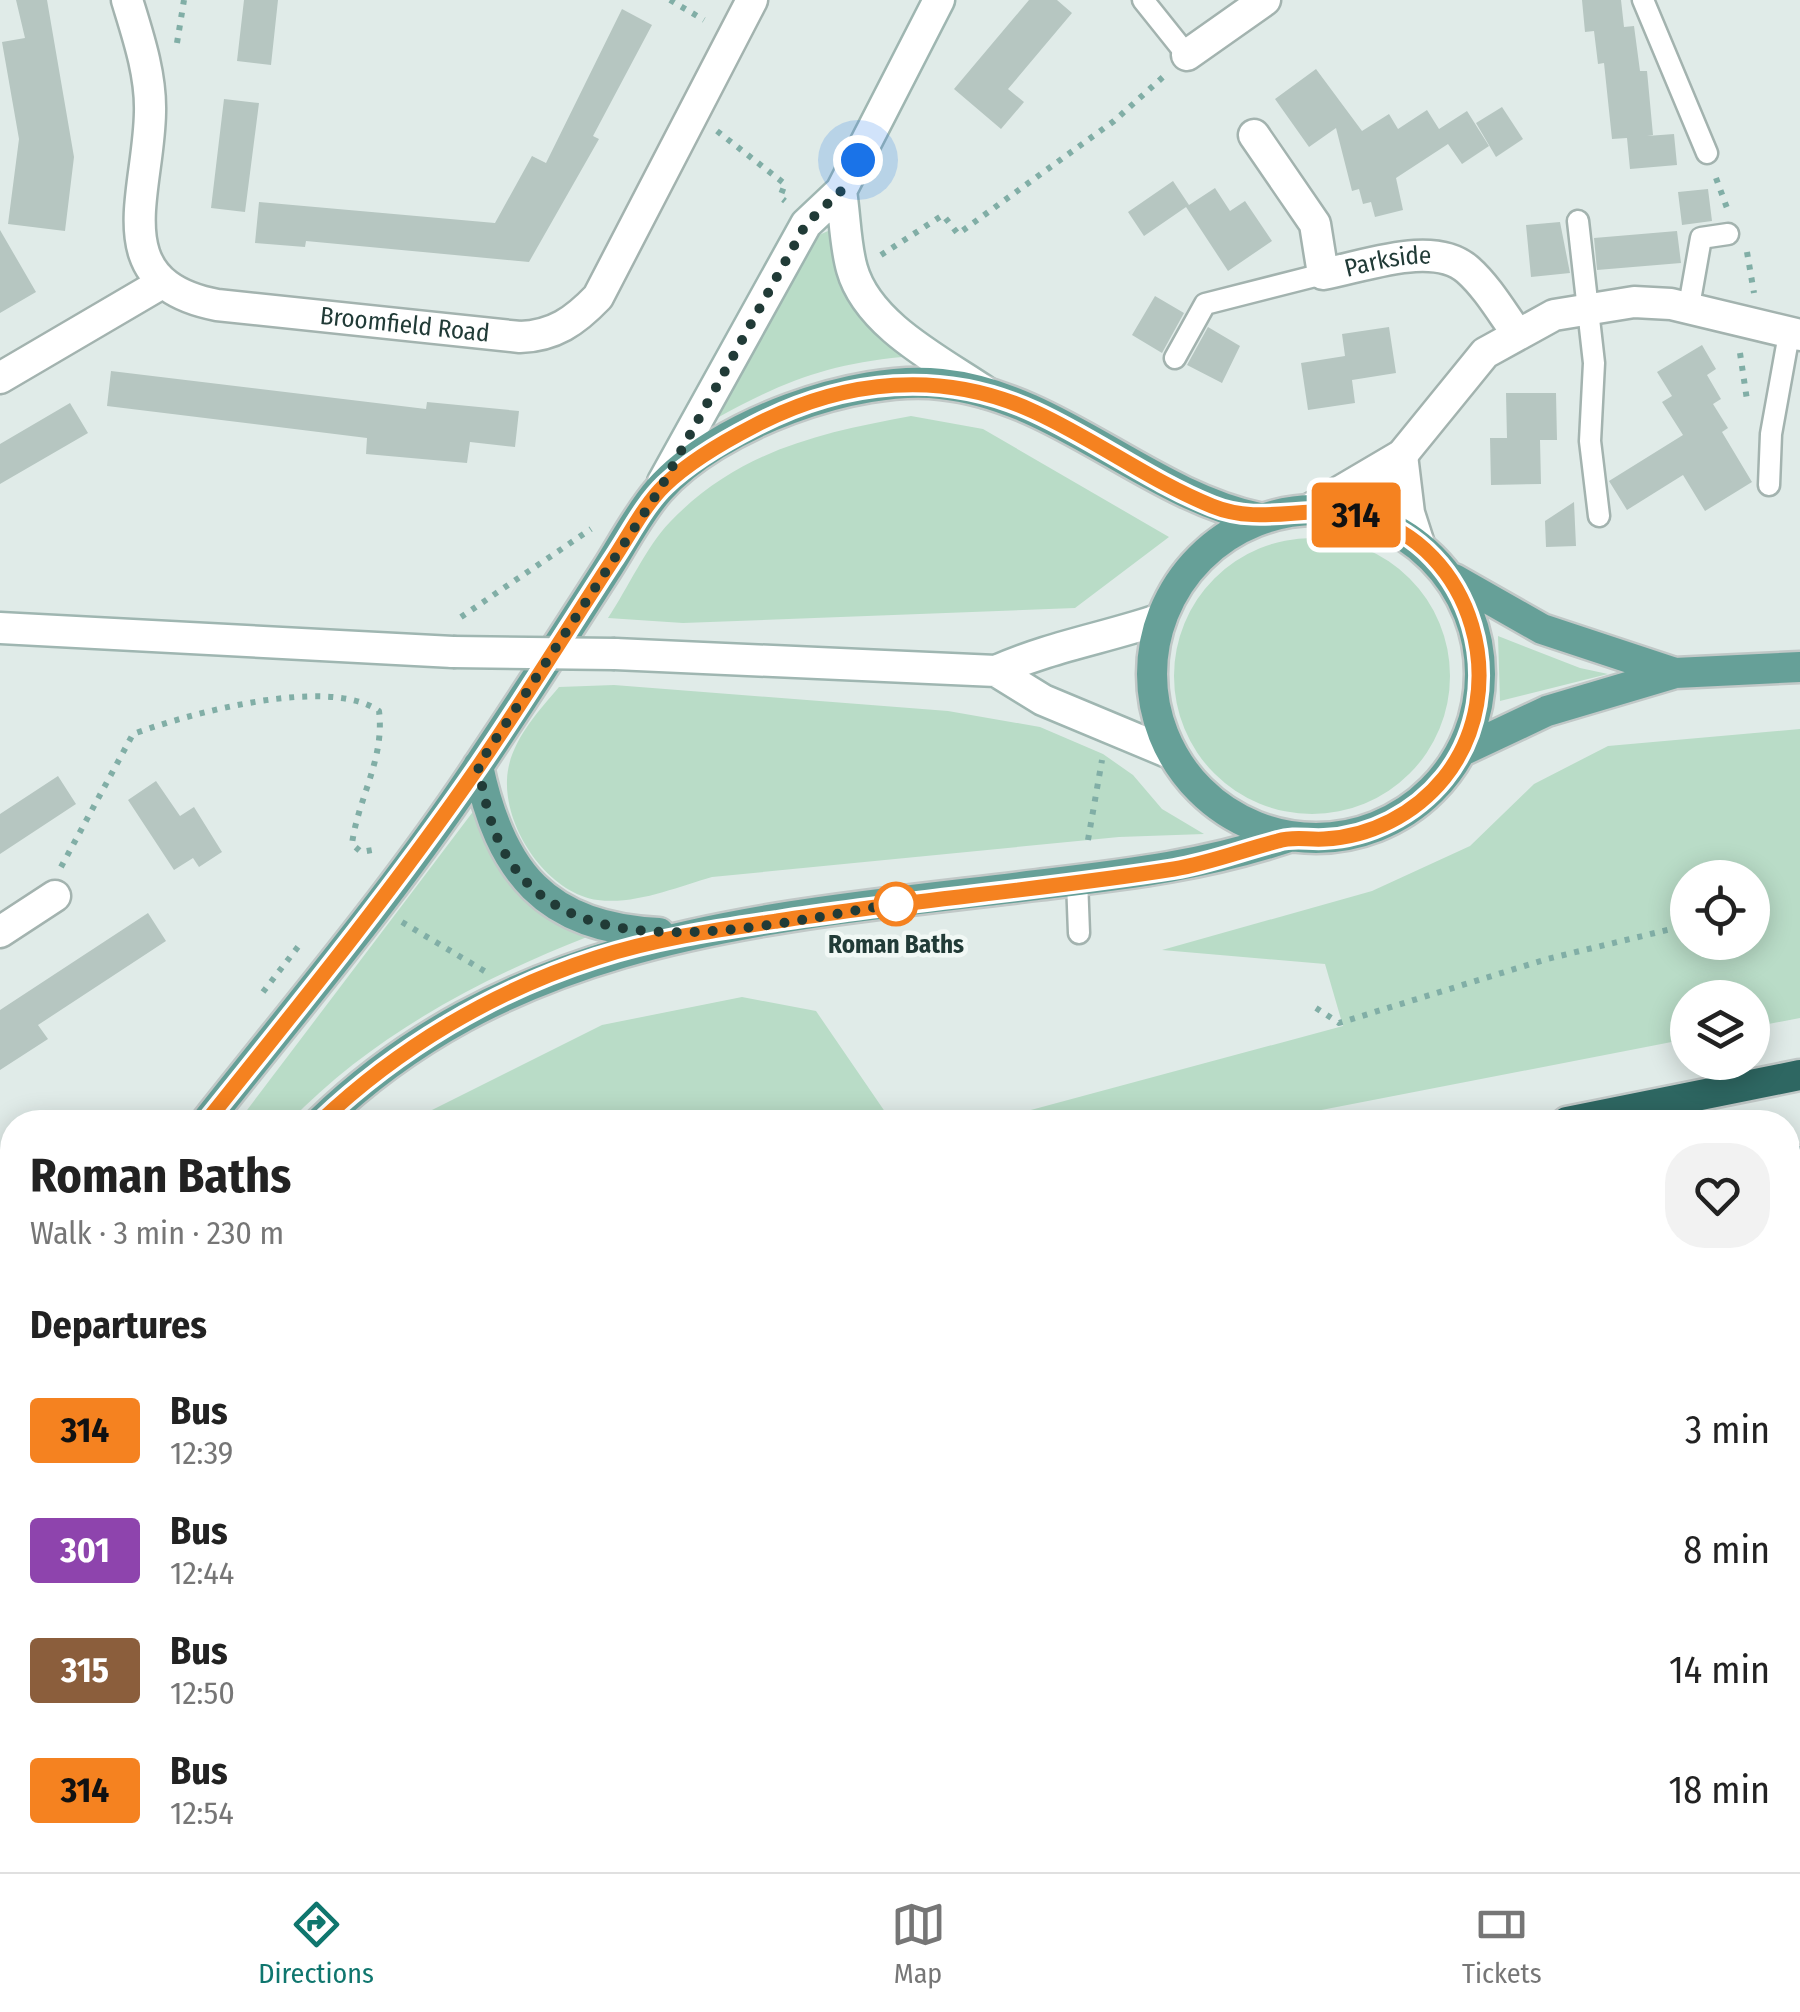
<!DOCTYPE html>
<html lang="en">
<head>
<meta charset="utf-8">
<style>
  :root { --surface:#fff; --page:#f2f2f2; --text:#222; --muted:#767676; --line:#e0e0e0; --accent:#0f766e }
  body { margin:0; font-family:"Fira Sans Condensed",sans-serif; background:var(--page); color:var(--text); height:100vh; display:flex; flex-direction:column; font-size:38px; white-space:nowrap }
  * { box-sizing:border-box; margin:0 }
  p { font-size:32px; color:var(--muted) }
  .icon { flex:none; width:55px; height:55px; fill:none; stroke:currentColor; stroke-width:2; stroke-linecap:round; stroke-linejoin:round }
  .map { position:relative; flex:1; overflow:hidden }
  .side { position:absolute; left:0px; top:1110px; width:1800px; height:762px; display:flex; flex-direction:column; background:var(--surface); border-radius:40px 40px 0 0; box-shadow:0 5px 25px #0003 }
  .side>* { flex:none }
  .badge { padding:0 20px; border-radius:8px; font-size:35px; line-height:65px }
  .fabs { position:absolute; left:1670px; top:860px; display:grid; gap:20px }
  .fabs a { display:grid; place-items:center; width:100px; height:100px; border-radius:50%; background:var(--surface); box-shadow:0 5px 25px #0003; font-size:50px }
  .you { position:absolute; width:50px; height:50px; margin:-25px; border:8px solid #fff; border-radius:50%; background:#1a73e8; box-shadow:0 0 0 15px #1a73e833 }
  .map>.badge { position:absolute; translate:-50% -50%; box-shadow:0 0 0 5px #fff }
  h2 { padding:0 30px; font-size:38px; line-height:90px }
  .round { display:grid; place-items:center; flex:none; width:105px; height:105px; border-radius:40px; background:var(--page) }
  .summary { display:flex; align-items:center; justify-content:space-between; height:170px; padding:0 30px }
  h1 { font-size:48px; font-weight:700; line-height:75px }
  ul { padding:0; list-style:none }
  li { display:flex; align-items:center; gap:30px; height:120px; padding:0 30px }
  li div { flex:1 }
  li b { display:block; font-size:38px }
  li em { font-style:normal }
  li .badge { min-width:110px; font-weight:700; text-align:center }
  .menu { display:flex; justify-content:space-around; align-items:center; height:140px; border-top:2px solid var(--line); background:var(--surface); font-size:28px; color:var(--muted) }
  .menu a { display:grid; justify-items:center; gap:5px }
  .menu .selected { color:var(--accent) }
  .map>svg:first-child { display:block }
  .built { fill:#cfdbd7 }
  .green { fill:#b9dcc7; fill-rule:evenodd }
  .building { fill:#b6c6c1 }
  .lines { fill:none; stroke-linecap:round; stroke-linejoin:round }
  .lane-casing { stroke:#a3b3af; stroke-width:25 }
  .street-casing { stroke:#a3b3af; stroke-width:35 }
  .secondary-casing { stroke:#9fb6b1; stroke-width:35 }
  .primary-casing { stroke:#c1c8c7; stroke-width:35 }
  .highway-casing { stroke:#c1c8c7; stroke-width:35 }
  .path { stroke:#81aea6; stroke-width:6; stroke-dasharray:5 8; stroke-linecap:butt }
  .lane { stroke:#fff; stroke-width:20 }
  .street { stroke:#fff; stroke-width:30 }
  .secondary { stroke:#fff; stroke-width:30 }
  .primary { stroke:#66a098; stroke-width:30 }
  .highway { stroke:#2e6762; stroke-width:30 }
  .secondary-bridge-casing { stroke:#9fb6b1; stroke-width:35; stroke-linecap:butt }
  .secondary-bridge { stroke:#fff; stroke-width:30 }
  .line-casing { stroke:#fff; stroke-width:22 }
  .line { stroke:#f58220; stroke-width:15 }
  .walk { stroke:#213b37; stroke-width:10; stroke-dasharray:0 18 }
  .stop-dot { fill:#fff; stroke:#f58220; stroke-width:5 }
  .labels { text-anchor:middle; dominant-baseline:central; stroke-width:9; stroke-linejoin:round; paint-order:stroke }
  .street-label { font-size:25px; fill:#213b37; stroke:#f1f8f5 }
  .stop-label { font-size:25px; font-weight:bold; fill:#213b37; stroke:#f1f8f5 }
</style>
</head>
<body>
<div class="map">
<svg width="1800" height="1872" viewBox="0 0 1800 1872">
  <rect width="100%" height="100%" fill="#e0ebe8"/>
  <path class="built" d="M1800,1338V1872H1720L1710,1860H1788V1342Z"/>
  <path class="green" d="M828,231L833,237C833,292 862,323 902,357C828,364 782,382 717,418L819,235Z
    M911,416L983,429L1169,537L1075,608L683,623L608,618C628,588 646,547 670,522C738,451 819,433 911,416Z
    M1174 676a138 138 0 1 1 276 0a138 138 0 1 1-276 0Z
    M1498,636L1580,668L1608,674L1500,701Z
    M614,685L948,711L1040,727L1103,754L1133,775L1162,809L1204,834L1119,837L712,877C677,887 635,905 598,900C548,893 505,830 507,780C508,744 537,713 559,687Z
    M1800,729V1018L1753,1027L1752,998H1688L1687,1039L1260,1122H986L1343,1026L1325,964L1162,950L1372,891L1470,846L1534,784L1608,746ZM1688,878H1752V942H1688Z
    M475,809C495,869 523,912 586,931L587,937C477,980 371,1037 289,1122H238Z
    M742,997L816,1011L892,1122H408L602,1025Z"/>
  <path class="building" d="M16,0H47L74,157L65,231L8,224L19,139L2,42L25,38Z
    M244,0H278L271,65L237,61Z
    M1029,0H1057L1072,13L1008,89L1024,102L1001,129L954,89Z
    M1582,0H1621L1624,27L1634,26L1640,71H1647L1653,135L1647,136L1674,134L1677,165L1630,169L1627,138L1612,139L1604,63L1598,64L1594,31L1585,32Z
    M622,9L652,25L593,136L599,139L529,262L306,241L305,247L255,243L259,202L495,223L532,156L546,163Z
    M1316,69L1362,131L1389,114L1398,129L1427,110L1439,129L1467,111L1489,146L1462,164L1448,144L1396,178L1403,210L1375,217L1371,202L1363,204L1359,189L1352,191L1336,128L1309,147L1275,99Z
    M224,99L259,103L245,212L211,208Z
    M1502,107L1523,139L1496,157L1476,123Z
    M1173,181L1189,205L1144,236L1128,212Z
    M1215,188L1230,211L1245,201L1272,241L1228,271L1186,207Z
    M1708,189L1712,221L1682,225L1678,192Z
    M1560,222L1570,273L1531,277L1526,225Z
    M0,230L36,292L0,313Z
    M1677,231L1681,263L1597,270L1594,238Z
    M1155,296L1184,313L1162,353L1132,335Z
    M1208,327L1240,346L1222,383L1187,365Z
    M1389,327L1396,373L1352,380L1355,403L1308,410L1301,363L1345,356L1342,334Z
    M1702,345L1716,369L1707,375L1721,399L1713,404L1728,428L1722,432L1752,482L1705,511L1683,475L1627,510L1609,481L1683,435L1662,402L1672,396L1657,372Z
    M111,371L426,409L427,402L519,411L515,447L470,442L467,463L366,454L367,438L107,406Z
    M1506,393H1556L1557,440H1540L1541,484L1491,485L1490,438H1507Z
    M70,403L88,433L0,484V444Z
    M1574,502L1576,546L1546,547L1545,521Z
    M58,776L76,804L0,854V814Z
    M156,781L180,816L194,807L222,852L199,867L193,858L174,870L128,800Z
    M148,913L166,941L38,1025L48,1039L0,1070V1010Z"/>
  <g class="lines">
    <defs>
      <path id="lane" d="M1143,0L1187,55
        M1643,0L1707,153
        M1578,221L1594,363L1590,441L1599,516
        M1689,306L1701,238L1728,234
        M1175,358L1205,304L1323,274
        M1769,485L1771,434L1789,334
        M1077,880L1079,933"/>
      <g id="street">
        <path id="s1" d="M127,0C138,36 151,74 150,112C149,194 102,283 217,305L520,337C554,336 575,321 598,297L752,0"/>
        <path d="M1187,55L1265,0"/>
        <path id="s2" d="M1254,135L1315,224L1323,274C1363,267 1434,239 1468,270C1487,287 1501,311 1516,332"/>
        <path d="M0,378L162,283"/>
        <path d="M1402,455L1409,513L1419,544"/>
        <path d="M1312,508L1402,455L1485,353L1554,315L1634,302L1671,304L1800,335"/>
        <path d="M0,932L55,896"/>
      </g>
      <path id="secondary" d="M841,191C845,216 845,245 852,269C868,326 942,362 987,393
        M663,482L806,224L841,191L939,0
        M0,628L453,652
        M615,654L996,671C1049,647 1105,638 1161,619
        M996,671L1043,700L1170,753"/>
      <path id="primary" d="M1152 674a164 164 0 1 1 328 0a164 164 0 1 1-328 0Z
        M1454,579L1542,629L1675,673
        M1462,751L1547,711L1675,673L1800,667
        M478,766C500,871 545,928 659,933
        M206,1122C299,1004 398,888 481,762C523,699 564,636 605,572C622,546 638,514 659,490C716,425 856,374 941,384C1058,396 1146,494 1259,518
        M320,1122C518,930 778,917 1037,885C1128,874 1201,866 1289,837
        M0,1411L12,1393
        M0,1534L12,1517"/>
      <path id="highway" d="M1567,1122L1800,1075
        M1788,1163L1800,1161
        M0,1370L12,1369
        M0,1454L12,1453
        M0,1772L12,1763"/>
    </defs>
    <use href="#lane" class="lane-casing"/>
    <use href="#street" class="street-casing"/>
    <use href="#secondary" class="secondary-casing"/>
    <use href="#primary" class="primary-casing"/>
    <use href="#highway" class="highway-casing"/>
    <path class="path" d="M670,0L704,20
      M177,43L184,0
      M717,131L785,184L780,197L785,201
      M1716,178L1727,208
      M1747,252L1754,293
      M881,255L943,215L958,234L1114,121L1163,77
      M1740,353L1747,400
      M461,617L591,529
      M1088,840L1102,760
      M61,867L133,734C188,714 328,675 379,711C385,759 358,798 352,844L361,852L378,849
      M402,922L486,972
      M263,992L301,943
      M1316,1008L1339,1023L1547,959L1688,925"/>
    <use href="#lane" class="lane"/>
    <use href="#street" class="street"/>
    <use href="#secondary" class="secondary"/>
    <use href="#primary" class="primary"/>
    <use href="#highway" class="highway"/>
    <defs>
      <path id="secondary-bridge" d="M453,652L615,654"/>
    </defs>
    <use href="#secondary-bridge" class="secondary-bridge-casing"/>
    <use href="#secondary-bridge" class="secondary-bridge"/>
  </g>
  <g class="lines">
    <defs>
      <path id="line" d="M206,1122C299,1006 393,890 478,767C524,700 567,630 612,561C629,536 644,505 665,485C690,461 723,442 754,426C844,379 943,369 1035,412C1096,440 1150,481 1212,506C1263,527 1311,502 1363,516C1475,546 1514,691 1444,778C1415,814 1370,837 1324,839C1307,840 1294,836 1278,841C1243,850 1210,863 1174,869C1042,890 909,900 777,921C716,930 654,939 596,958C493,991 398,1048 320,1122"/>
    </defs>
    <use href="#line" class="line-casing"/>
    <use href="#line" class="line"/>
    <path class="walk" d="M858,160L841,191L806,224L660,489L478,766C485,801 492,838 514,867C594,979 800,916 914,901L896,904"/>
  </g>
  <circle class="stop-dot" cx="896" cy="904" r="20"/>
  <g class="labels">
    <g class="street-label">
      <text stroke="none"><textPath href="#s2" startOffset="225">Parkside</textPath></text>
      <text stroke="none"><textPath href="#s1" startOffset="540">Broomfield Road</textPath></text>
    </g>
    <g class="stop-label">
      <text x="896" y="945">Roman Baths</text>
    </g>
  </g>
</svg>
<div class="fabs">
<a><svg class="icon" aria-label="locate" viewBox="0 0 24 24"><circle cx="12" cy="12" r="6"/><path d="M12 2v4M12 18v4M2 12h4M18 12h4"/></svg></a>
<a><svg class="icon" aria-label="layers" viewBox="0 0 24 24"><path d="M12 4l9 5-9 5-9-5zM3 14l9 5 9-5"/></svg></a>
</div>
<div class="you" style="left:858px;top:160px"></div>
<b class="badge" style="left:1356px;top:515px;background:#f58220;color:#111">314</b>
<section class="side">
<div class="summary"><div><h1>Roman Baths</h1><p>Walk · 3 min · 230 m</p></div><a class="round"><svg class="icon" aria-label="heart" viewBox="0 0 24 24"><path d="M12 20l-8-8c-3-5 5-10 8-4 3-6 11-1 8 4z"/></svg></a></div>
<h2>Departures</h2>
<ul>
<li><span class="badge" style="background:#f58220;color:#111">314</span><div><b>Bus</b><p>12:39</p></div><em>3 min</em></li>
<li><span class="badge" style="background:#8e44ad;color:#fff">301</span><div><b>Bus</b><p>12:44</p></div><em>8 min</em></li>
<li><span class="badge" style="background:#8b5e3c;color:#fff">315</span><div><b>Bus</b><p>12:50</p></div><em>14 min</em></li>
<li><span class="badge" style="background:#f58220;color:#111">314</span><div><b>Bus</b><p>12:54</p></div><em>18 min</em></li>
</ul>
</section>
</div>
<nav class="menu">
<a class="selected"><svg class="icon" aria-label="directions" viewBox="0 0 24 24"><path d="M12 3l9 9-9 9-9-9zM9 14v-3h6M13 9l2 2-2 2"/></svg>Directions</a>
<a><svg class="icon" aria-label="map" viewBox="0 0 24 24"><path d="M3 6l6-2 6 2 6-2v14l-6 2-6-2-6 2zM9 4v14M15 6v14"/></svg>Map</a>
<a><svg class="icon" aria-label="tickets" viewBox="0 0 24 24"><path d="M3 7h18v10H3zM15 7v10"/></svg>Tickets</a>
</nav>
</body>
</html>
